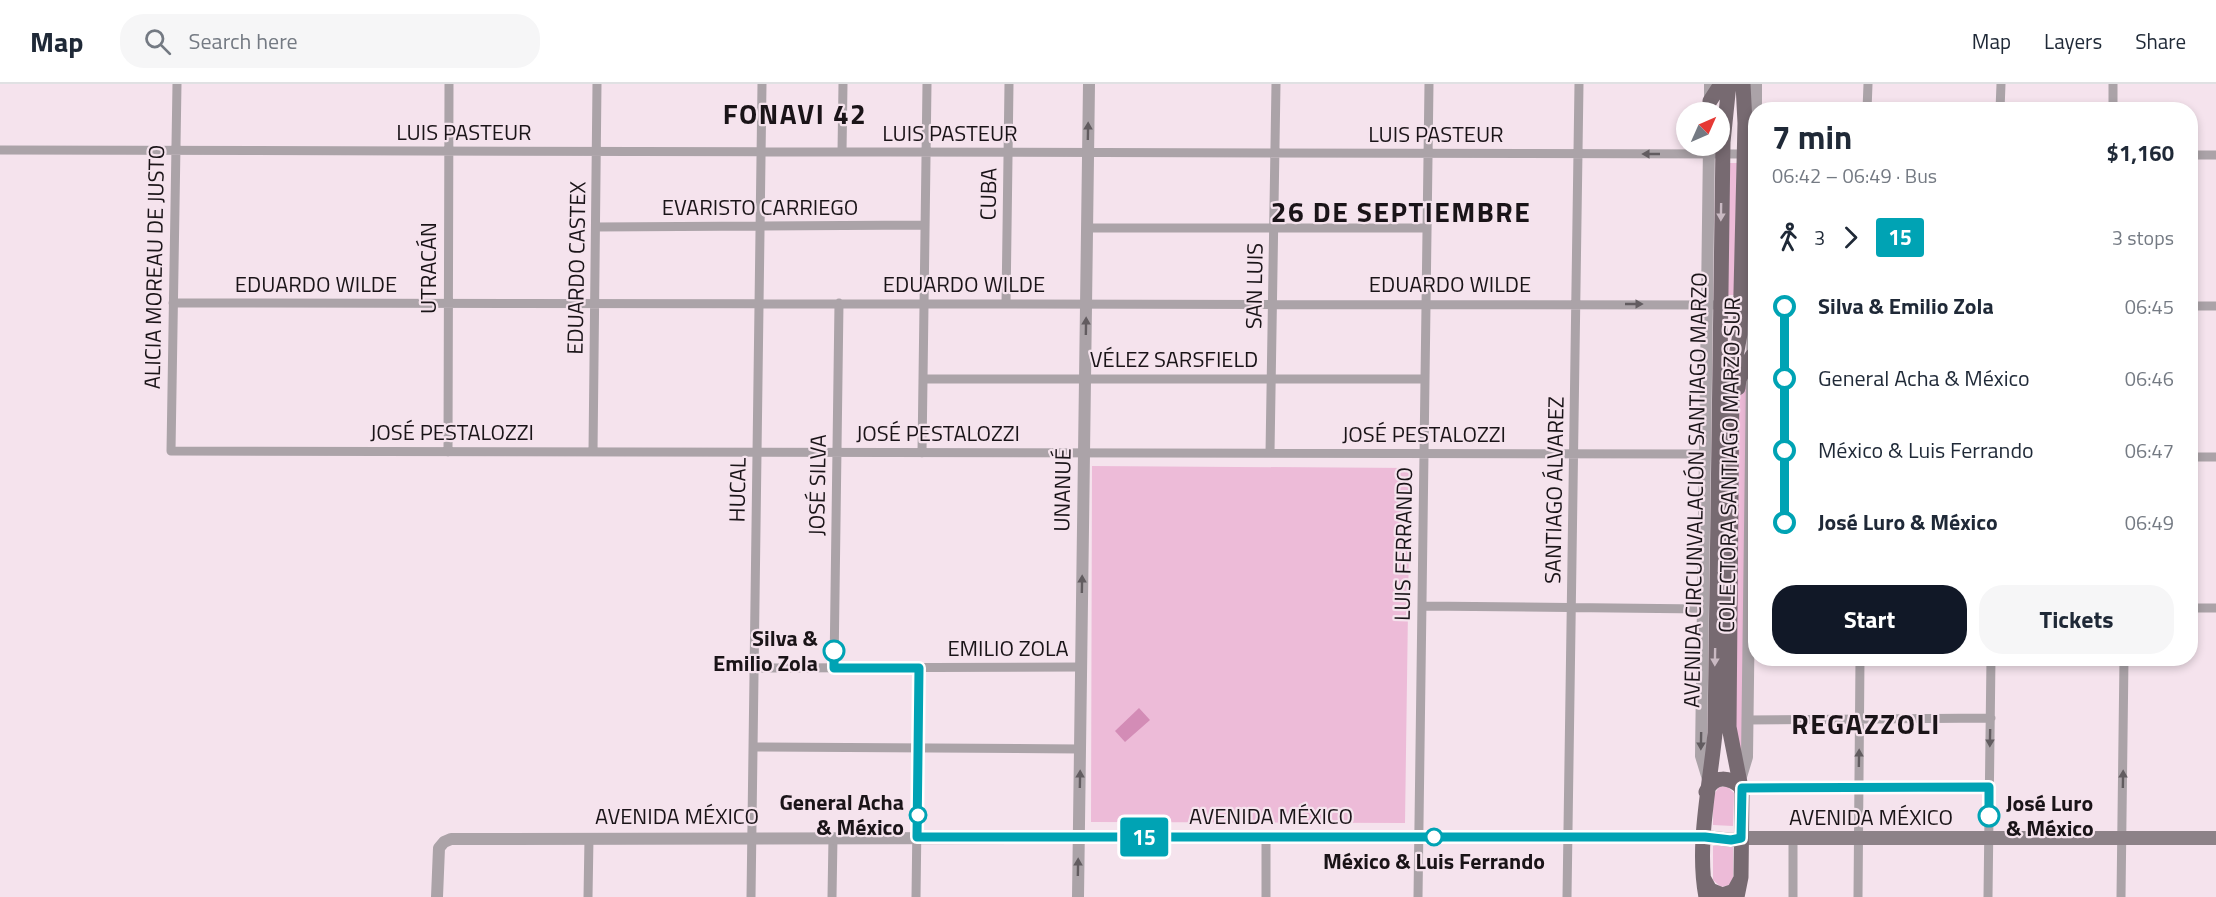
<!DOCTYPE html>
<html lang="en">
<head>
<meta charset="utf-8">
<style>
  :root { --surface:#fff; --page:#f6f6f7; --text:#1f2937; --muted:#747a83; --line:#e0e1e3; --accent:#111827 }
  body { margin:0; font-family:"Titillium Web",sans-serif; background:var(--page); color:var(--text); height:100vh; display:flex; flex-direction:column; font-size:22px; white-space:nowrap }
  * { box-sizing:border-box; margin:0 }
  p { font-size:20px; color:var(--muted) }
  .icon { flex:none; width:33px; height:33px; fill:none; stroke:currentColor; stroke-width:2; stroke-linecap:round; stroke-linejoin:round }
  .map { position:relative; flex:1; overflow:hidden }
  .sheet { position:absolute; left:1748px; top:18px; width:450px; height:564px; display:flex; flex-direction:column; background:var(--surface); border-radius:24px; box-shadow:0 3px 9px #0003 }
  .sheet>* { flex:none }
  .badge { padding:0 12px; border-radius:4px; font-size:21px; line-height:39px }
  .needle { width:39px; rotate:45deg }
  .buttons { position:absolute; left:1676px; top:18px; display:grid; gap:12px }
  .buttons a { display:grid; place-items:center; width:54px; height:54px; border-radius:50%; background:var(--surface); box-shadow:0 3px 9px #0003; font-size:30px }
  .map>.badge { position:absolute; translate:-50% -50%; box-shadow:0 0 0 3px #fff }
  .legs { display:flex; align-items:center; gap:9px; height:66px; padding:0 24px; font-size:20px }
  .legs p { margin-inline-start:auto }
  .overview { display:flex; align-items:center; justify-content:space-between; height:102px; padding:0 24px }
  h1 { font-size:33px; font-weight:700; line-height:45px }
  .primary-button { display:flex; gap:12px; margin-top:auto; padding:12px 24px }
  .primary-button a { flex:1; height:69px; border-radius:24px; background:var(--accent); color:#fff; font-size:24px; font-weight:700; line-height:69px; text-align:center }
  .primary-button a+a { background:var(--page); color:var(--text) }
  ul { padding:0 24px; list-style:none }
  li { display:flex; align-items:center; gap:21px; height:72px; font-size:22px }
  li i { display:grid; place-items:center; width:9px; height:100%; margin:0 8px; background:currentColor }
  li i::after { content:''; width:15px; height:15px; margin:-8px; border:4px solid; border-radius:50%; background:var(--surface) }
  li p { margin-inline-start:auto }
  li:first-child i { background:linear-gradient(#0000 50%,currentColor 0) }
  li:last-child i { background:linear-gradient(currentColor 50%,#0000 0) }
  header { display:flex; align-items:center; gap:36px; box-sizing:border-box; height:84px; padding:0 30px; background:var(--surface); border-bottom:2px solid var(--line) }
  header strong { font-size:28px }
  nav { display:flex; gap:33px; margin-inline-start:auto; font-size:21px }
  .search { width:420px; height:54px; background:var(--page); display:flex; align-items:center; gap:15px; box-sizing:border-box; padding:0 21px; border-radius:24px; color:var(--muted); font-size:22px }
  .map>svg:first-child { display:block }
  .green { fill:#edbbd8 }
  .water { fill:#d38cb6 }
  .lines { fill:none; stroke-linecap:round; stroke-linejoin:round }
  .minor { stroke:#aba3a8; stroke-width:9 }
  .tertiary { stroke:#aba3a8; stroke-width:12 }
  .secondary { stroke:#8d8288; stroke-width:14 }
  .primary { stroke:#776a71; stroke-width:15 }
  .oneway { fill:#625c60 }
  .oneway2 { fill:#c9b9c2 }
  .line-1-casing { stroke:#fff; stroke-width:14 }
  .line-1 { stroke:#00a3b4; stroke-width:9 }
  .stop-1-dot { fill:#fff; stroke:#00a3b4; stroke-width:3 }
  .labels { text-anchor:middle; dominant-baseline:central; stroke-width:4.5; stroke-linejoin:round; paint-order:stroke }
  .street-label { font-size:22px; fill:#1a1418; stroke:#f5e3ed }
  .stop-label { font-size:22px; font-weight:bold; fill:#1a1418; stroke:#f5e3ed; text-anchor:end }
  .district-label { font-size:28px; font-weight:bold; letter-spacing:1.5px; fill:#1a1418; stroke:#f5e3ed }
</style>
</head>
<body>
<header>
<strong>Map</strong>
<div class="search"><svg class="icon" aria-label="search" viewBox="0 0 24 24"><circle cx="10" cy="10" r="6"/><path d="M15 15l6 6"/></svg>Search here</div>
<nav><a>Map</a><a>Layers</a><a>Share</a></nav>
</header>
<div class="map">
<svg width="2216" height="813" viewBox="0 0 2216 813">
  <rect width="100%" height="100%" fill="#f5e3ed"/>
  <path class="green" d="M1729,79H1737L1734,211H1725Z
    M1748,285L1744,677L1735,655V376L1740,301Z
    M1092,382L1410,384L1405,739L1091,738Z
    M1719,703H1728L1734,709L1733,742L1713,741V712Z
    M1733,761V794L1730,801L1721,803L1713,796V762Z"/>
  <path class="water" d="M1139,624L1150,636L1125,658L1115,647Z"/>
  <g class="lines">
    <path class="minor" d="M177,0L171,367L1705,370
      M1867,26L1868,0
      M2000,26L2001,0
      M2113,26V0
      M0,66L1747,70
      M842,68L843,0
      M2190,71H2216
      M596,143L925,141
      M1087,144H1427
      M173,219L1743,221
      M1006,220L1009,0
      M2190,222H2216
      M923,295H1425
      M448,368L449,0
      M593,368L597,0
      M922,369L927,0
      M1270,369L1276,0
      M2190,373H2216
      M1422,522L1703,525
      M2190,524H2216
      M754,584L1081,583
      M834,584L839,219
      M1747,636L1991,634
      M753,663L1080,665
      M1742,704L1989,703
      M588,813L589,754
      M751,813L762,0
      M832,813L833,753
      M916,813L919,584
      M1266,813V753
      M1418,813L1429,0
      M1567,813L1579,0
      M1793,813V754
      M1858,813L1860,574
      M1988,813L1991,574
      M2121,813L2124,574"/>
    <path class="tertiary" d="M1756,26V0
      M1710,28V0
      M1708,695L1701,672L1709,62
      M1740,696L1747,673L1755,66
      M437,813L439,764L444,758L451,755L1705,753
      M1078,813L1089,0"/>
    <path class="secondary" d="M1705,753L1731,756L1748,754H2216"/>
    <path class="primary" d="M1710,17L1721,0
      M1738,304L1739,295L1752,272
      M1706,708C1714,690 1730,693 1742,704
      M1704,795L1710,806L1722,811L1734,807L1740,796
      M1706,813C1696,761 1710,702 1715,649L1723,58L1729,0
      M1737,813L1741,793L1742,709L1729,643L1732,295L1740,250L1745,39L1743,0"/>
  </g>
  <defs><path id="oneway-solid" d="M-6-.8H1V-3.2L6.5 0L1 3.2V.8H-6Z" transform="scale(1.5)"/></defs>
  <g class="oneway">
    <use href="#oneway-solid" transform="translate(1088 47) rotate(-89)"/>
    <use href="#oneway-solid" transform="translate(1651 70) rotate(-180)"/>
    <use href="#oneway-solid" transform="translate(1634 220)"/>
    <use href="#oneway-solid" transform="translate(1086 242) rotate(-89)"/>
    <use href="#oneway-solid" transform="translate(1082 500) rotate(-89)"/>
    <use href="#oneway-solid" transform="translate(1990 654) rotate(91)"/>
    <use href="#oneway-solid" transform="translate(1701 657) rotate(91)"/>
    <use href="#oneway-solid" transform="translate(1859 674) rotate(-89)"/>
    <use href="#oneway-solid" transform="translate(1080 695) rotate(-89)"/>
    <use href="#oneway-solid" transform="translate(2123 695) rotate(-89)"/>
    <use href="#oneway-solid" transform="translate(1078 783) rotate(-89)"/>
  </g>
  <g class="oneway2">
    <use href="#oneway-solid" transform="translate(1721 128) rotate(91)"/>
    <use href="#oneway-solid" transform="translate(1715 573) rotate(91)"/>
  </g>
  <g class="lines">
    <defs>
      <path id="line-1" d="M834,567V584H919L917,753H1705L1731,756L1741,754L1742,704L1989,703V732"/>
    </defs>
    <use href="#line-1" class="line-1-casing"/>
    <use href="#line-1" class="line-1"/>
  </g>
  <g class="stop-1-dot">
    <circle cx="834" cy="567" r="10"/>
    <circle cx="918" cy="731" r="8"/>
    <circle cx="1989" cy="732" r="10"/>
    <circle cx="1434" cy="753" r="8"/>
  </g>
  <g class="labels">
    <g class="street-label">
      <text x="464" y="48">LUIS PASTEUR</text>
      <text x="950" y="49">LUIS PASTEUR</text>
      <text x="1436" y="50">LUIS PASTEUR</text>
      <text transform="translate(988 110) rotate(-89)">CUBA</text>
      <text x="760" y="123">EVARISTO CARRIEGO</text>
      <text transform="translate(154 183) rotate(-89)">ALICIA MOREAU DE JUSTO</text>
      <text transform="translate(428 184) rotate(-90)">UTRACÁN</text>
      <text transform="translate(576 184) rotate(-89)">EDUARDO CASTEX</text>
      <text x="316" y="200">EDUARDO WILDE</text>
      <text x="964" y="200">EDUARDO WILDE</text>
      <text x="1450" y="200">EDUARDO WILDE</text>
      <text transform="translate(1254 202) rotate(-89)">SAN LUIS</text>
      <text x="1174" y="275">VÉLEZ SARSFIELD</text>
      <text x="452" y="348">JOSÉ PESTALOZZI</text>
      <text x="938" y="349">JOSÉ PESTALOZZI</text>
      <text x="1424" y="350">JOSÉ PESTALOZZI</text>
      <text transform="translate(1729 381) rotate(-89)">COLECTORA SANTIAGO MARZO SUR</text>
      <text transform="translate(817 401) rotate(-89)">JOSÉ SILVA</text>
      <text transform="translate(737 406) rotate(-89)">HUCAL</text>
      <text transform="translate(1062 406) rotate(-89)">UNANUÉ</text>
      <text transform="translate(1554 406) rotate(-89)">SANTIAGO ÁLVAREZ</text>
      <text transform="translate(1695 406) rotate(-89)">AVENIDA CIRCUNVALACIÓN SANTIAGO MARZO</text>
      <text transform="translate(1403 460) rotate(-89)">LUIS FERRANDO</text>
      <text x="1008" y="564">EMILIO ZOLA</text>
      <text x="677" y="732">AVENIDA MÉXICO</text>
      <text x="1271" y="732">AVENIDA MÉXICO</text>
      <text x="1871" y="733">AVENIDA MÉXICO</text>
    </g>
    <g class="stop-label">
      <text x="818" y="554">Silva &amp;<tspan x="818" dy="25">Emilio Zola</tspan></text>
      <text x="904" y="718">General Acha<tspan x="904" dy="25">&amp; México</tspan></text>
      <text x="2006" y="719" text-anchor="start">José Luro<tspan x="2006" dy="25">&amp; México</tspan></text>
      <text x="1434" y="777" text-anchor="middle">México &amp; Luis Ferrando</text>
    </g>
    <g class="district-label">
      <text x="795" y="29">FONAVI 42</text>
      <text x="1401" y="127">26 DE SEPTIEMBRE</text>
      <text x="1866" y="639">REGAZZOLI</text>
    </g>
  </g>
</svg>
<div class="buttons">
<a><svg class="needle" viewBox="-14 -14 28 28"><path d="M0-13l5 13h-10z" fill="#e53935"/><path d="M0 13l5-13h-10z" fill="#747a83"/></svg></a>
</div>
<b class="badge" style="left:1144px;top:753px;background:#00a3b4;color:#fff">15</b>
<section class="sheet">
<div class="overview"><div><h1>7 min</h1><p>06:42 – 06:49 · Bus</p></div><b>$1,160</b></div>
<div class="legs"><svg class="icon" aria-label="walk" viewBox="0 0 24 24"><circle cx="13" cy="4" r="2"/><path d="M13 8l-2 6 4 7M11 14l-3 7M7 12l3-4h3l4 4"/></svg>3<svg class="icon" aria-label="forward" viewBox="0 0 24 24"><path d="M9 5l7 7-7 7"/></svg><b class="badge" style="background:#00a3b4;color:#fff">15</b><p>3 stops</p></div>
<ul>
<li><i style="color:#00a3b4"></i><b>Silva &amp; Emilio Zola</b><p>06:45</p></li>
<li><i style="color:#00a3b4"></i><span>General Acha &amp; México</span><p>06:46</p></li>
<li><i style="color:#00a3b4"></i><span>México &amp; Luis Ferrando</span><p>06:47</p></li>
<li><i style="color:#00a3b4"></i><b>José Luro &amp; México</b><p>06:49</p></li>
</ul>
<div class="primary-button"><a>Start</a><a>Tickets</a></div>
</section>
</div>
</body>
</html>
